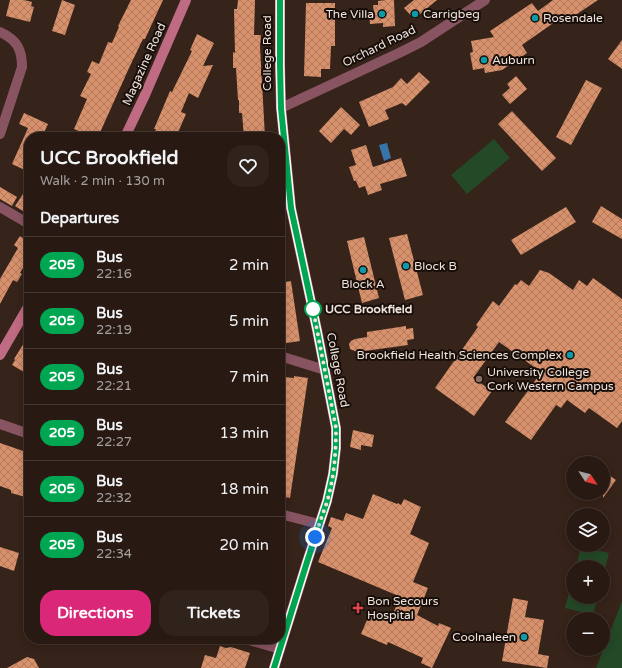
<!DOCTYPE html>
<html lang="en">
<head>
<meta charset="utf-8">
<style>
  :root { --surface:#281a13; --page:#30231c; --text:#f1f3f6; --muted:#a5a1a0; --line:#443833; --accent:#db2777 }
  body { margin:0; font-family:"Varela Round",sans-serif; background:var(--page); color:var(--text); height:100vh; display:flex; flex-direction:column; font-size:15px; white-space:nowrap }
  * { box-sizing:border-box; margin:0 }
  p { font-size:13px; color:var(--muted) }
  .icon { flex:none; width:22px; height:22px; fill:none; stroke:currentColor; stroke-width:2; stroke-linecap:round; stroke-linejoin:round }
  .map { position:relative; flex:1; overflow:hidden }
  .panel { position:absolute; left:24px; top:132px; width:261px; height:512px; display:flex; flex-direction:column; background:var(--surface); border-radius:16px; box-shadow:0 2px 10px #0003,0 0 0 1px var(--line) }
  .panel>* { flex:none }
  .badge { padding:0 8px; border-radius:13px; font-size:14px; line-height:26px }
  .needle { width:26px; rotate:126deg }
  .fabs { position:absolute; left:566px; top:456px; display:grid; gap:8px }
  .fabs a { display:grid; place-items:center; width:44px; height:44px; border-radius:50%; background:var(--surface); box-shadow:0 2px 10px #0003,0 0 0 1px var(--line); font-size:20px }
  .you { position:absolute; width:20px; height:20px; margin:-10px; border:3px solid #fff; border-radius:50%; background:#1a73e8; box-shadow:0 0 0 6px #1a73e833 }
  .map>.badge { position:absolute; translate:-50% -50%; box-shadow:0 0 0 2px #fff }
  h2 { padding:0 16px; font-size:15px; line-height:36px }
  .round { display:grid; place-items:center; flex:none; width:42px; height:42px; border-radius:16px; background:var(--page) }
  .summary { display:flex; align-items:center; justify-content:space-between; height:68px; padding:0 16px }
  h1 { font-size:19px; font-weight:700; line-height:30px }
  .action { display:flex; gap:8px; margin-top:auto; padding:8px 16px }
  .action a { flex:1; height:46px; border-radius:16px; background:var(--accent); color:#fff; font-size:16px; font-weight:700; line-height:46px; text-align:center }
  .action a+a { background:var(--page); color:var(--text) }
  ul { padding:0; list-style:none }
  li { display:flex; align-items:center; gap:12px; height:56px; padding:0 16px; border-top:1px solid var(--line) }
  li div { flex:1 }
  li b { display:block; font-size:15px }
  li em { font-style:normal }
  li .badge { min-width:44px; font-weight:700; text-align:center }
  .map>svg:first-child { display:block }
  .grass { fill:#244927 }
  .water { fill:#3774a7 }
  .building { fill:url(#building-cross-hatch) }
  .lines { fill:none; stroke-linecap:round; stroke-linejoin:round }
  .street { stroke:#895462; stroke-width:10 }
  .secondary { stroke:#bf6b83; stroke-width:10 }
  .line-casing { stroke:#fff; stroke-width:9 }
  .line { stroke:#00a651; stroke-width:6 }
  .walk { stroke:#f0e3dc; stroke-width:4; stroke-dasharray:0 7.2 }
  .culture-dot { fill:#0f9aa8; stroke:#170e0a; stroke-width:1.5 }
  .stop-dot { fill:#fff; stroke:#00a651; stroke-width:2 }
  .education-dot { fill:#8d6e63; stroke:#170e0a; stroke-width:1.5 }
  .health-dot { fill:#e0444e; stroke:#170e0a; stroke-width:1.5 }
  .labels { text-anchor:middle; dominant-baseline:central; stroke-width:4; stroke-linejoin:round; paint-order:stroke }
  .poi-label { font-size:12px; fill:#f0e3dc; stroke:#170e0a; text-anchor:start }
  .street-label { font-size:12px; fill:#f0e3dc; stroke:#170e0a }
  .stop-label { font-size:12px; font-weight:bold; fill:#f0e3dc; stroke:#170e0a; text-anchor:start }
</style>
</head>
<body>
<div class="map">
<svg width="622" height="668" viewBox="0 0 622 668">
  <defs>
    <pattern id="building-cross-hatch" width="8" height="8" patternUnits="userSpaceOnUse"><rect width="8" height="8" fill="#d9916c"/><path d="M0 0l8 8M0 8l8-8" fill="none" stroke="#ae7a5f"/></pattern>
  </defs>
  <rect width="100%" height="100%" fill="#362319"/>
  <path class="grass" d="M494,139L510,158L467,194L451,175Z
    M581,547L609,553L603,576V567H576Z
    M573,578V597H598L593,615L565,608Z
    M622,601V668H596Z"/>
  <path class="water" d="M387,143L391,158L384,161L379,145Z"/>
  <path class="building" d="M10,0H24L32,2L31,6L34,7L30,22L6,16Z
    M62,0L75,5L65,35L52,31Z
    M131,0H163L145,39H143L129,68L98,137H92L74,129L87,99L80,96L91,74L87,72L92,61L99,64L108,42L112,43L119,27L118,26Z
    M238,0H255L254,35H261L260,47L265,137H244L242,113H239V100H238L236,68H233V52L235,53L234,9H237Z
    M386,0H394L395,26L383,27V23L370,24L369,13H374L373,5H378V1Z
    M414,0H437L414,19L404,8Z
    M553,0H598L562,24L559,19L522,45L527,53L502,70L485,73L484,68L473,70L470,53L473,52L471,41L494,37L490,31L532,3L538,11Z
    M306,3H335V46H331L330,69H321V77L304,76Z
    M197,34L214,43L203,66L213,65L198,98L189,93L181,112L186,114L176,137H159L154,135L156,129H154L170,91L172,92L192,51L190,50Z
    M622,40V69L608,59Z
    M419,72L430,82L406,106L402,103L385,110L389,119L369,127L359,102L393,87L401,78L407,84Z
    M516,76L527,89L510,104L502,95L510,88L507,84Z
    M586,80L602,88L571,145L556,137Z
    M341,107L360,125L351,135L344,129L331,143L319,131Z
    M512,111L556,158L542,171L498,124Z
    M24,113L48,124L42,137H29V172L12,164L28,128L19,124Z
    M366,145L373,167L401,158L407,176L380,184L382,190L368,195L365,186L359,188L356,181H354L349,167L356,165L351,150Z
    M29,185V215L15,206Z
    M0,187L17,197L12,206L0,199Z
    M601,206L622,219V239L592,222Z
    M566,207L576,222L521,255L511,240Z
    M28,230H29V257L20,273L22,274L17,282L13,280L0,304V279L18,248L14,245L20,236L23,238Z
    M407,234L423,295L405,300L389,238Z
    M364,237L379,298L362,303L347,241Z
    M540,270L549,273L573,290L579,280L587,286L593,278L622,299V421L617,428L589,408L585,413L567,400L561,408L556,405L531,440L505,422L540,374L535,371L537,369L499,342L473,378L492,391L474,416L435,388L478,327L476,325L493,301L499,306L515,284L517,285L521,280L529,286Z
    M291,281L300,341L280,344V283Z
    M406,326V329L413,328L414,339L407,340L408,345L357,352L350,349L349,344L351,341L355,339L367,337V332Z
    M29,335V375L12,365L15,360L14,359Z
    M294,376L308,378L290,498L280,496V402L284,377L294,378Z
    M353,430L374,435L372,447L361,445V450L350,447Z
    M0,443L29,453V498L11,493V490L0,486Z
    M603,471L616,480L603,498Z
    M373,494L397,504L398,503L401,505L404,499L421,507L410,534L429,543L413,582L428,588L417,615L438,626L439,623L451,628L432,668L421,663L423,658L388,642L387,645L361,634L370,613L389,621L401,597L318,562L332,528L328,526L331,517L343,521L346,513L363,519Z
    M0,547L19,553L14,571L0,566Z
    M513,598L528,601L525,617L544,620L538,654L549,656L547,668L502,661Z
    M220,646L226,648L231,647L250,653L245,668H201L205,655L216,658Z
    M27,657L34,659L39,668H7Z"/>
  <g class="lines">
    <path class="street" d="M0,32C17,40 22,49 22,67L0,134
      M281,108L399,53L421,42L485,0
      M0,207L29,224
      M280,356L325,370
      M0,424L29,434
      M280,514L319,524
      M246,639L280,649"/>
    <path class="secondary" d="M125,137L145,95L186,0
      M0,355L29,305
      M274,668L307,562L327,501L333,474L336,448V428L317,330L291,208L281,108L280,64V0"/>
  </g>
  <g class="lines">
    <defs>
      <path id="line" d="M274,668L307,562L327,501L333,474L336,448V428L317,330L291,208L281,108L280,64V0"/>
    </defs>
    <use href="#line" class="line-casing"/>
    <use href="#line" class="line"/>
    <path class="walk" d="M313,309L312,304L336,428C336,453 334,478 327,502C323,513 319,525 315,537"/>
  </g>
  <g class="culture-dot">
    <circle cx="382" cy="14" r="4"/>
    <circle cx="415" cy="14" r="4"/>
    <circle cx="535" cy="18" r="4"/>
    <circle cx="484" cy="60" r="4"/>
    <circle cx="406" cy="266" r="4"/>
    <circle cx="363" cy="270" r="4"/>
    <circle cx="570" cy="355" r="4"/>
    <circle cx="524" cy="637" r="4"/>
  </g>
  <circle class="stop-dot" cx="313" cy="309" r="8"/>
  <circle class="education-dot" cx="479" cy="379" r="4"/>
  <path class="health-dot" d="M356 602h4v4h4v4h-4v4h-4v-4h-4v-4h4z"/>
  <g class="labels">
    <g class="poi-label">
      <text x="374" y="14" text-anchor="end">The Villa</text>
      <text x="423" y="14">Carrigbeg</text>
      <text x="543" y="18">Rosendale</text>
      <text x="492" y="60">Auburn</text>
      <text x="414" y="266">Block B</text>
      <text x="363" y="284" text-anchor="middle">Block A</text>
      <text x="562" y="355" text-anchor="end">Brookfield Health Sciences Complex</text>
      <text x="487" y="372">University College<tspan x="487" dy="14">Cork Western Campus</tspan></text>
      <text x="367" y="601">Bon Secours<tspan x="367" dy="14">Hospital</tspan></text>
      <text x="516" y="637" text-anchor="end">Coolnaleen</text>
    </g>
    <g class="street-label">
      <text transform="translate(379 46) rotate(-26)">Orchard Road</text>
      <text transform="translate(267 53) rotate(-90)">College Road</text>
      <text transform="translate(144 64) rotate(-66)">Magazine Road</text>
      <text transform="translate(338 370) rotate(79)">College Road</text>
    </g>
    <g class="stop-label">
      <text x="325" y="309">UCC Brookfield</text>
    </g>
  </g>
</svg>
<div class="fabs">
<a><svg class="needle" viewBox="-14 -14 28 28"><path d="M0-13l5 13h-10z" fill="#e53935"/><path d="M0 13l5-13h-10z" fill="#a5a1a0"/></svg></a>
<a><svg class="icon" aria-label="layers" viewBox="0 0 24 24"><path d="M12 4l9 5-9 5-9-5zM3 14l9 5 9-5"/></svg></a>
<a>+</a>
<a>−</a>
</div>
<div class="you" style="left:315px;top:537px"></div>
<section class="panel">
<div class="summary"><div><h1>UCC Brookfield</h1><p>Walk · 2 min · 130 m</p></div><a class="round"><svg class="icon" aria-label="heart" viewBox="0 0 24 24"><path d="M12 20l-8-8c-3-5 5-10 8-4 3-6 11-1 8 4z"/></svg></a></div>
<h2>Departures</h2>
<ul>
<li><span class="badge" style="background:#00a651;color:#fff">205</span><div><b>Bus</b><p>22:16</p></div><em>2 min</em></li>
<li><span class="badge" style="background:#00a651;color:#fff">205</span><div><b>Bus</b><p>22:19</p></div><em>5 min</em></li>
<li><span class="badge" style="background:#00a651;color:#fff">205</span><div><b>Bus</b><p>22:21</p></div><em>7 min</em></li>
<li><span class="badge" style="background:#00a651;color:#fff">205</span><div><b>Bus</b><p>22:27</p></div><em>13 min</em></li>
<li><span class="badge" style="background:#00a651;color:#fff">205</span><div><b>Bus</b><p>22:32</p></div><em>18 min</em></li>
<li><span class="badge" style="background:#00a651;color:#fff">205</span><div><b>Bus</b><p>22:34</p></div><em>20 min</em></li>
</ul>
<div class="action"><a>Directions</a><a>Tickets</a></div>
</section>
</div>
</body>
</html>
